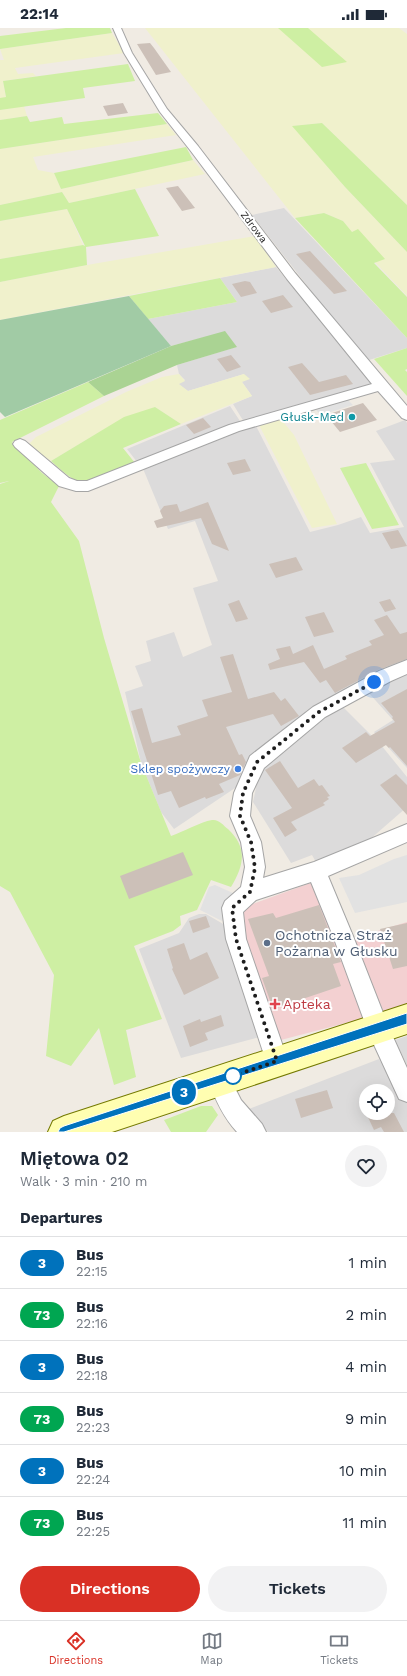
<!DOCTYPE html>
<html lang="en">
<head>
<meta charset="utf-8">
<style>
  :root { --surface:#fff; --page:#f2f2f3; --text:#1f2937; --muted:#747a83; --line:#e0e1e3; --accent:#d93025 }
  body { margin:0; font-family:"Work Sans",sans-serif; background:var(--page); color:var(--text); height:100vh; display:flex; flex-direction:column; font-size:15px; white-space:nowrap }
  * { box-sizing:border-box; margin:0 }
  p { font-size:13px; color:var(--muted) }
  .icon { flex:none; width:22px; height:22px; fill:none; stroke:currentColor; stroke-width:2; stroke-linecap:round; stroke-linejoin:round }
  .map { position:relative; height:1104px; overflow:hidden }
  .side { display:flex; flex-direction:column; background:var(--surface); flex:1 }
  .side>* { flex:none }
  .badge { padding:0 8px; border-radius:13px; font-size:14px; line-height:26px }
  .tools { position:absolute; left:359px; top:1056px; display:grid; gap:8px }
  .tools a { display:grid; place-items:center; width:36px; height:36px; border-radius:50%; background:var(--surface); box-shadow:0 4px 16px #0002; font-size:20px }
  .you { position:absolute; width:20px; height:20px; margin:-10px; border:3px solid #fff; border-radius:50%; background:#1a73e8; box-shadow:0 0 0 6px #1a73e833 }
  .map>.badge { position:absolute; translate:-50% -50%; box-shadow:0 0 0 2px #fff }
  h2 { padding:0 20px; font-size:15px; line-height:36px }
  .round { display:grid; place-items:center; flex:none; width:42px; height:42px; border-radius:21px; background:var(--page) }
  .headline { display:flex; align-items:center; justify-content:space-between; height:68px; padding:0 20px }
  h1 { font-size:19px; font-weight:600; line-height:30px }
  .action { display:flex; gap:8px; margin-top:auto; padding:8px 20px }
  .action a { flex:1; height:46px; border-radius:24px; background:var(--accent); color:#fff; font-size:16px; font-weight:600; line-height:46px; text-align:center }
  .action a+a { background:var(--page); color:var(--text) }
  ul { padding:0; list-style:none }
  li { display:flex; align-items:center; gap:12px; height:52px; padding:0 20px; border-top:1px solid var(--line) }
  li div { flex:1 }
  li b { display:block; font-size:15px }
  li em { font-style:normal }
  li .badge { min-width:44px; font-weight:700; text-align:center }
  .status { display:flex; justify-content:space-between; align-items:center; height:28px; padding:0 20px; background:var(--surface); direction:ltr }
  .status svg { height:11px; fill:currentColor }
  .dock { display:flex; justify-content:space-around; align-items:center; height:56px; border-top:1px solid var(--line); background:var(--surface); font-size:11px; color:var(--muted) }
  .dock a { display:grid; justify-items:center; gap:2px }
  .dock .current { color:var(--accent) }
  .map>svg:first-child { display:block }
  .residential { fill:#dcdbdb; fill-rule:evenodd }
  .commercial { fill:#f3d0d1 }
  .farmland { fill:#f0f1cc }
  .grass { fill:#ceefa3 }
  .forest { fill:#aad393 }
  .cemetery { fill:#a1cba5 }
  .parking { fill:#e2e2e2 }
  .building { fill:#ccc0b8 }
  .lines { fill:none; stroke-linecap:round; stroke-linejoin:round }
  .street-casing { stroke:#a5a5a5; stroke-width:2 }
  .secondary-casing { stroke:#747900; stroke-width:2 }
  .street { fill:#fff; fill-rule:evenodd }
  .secondary { fill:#fffeb1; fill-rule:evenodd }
  .line { fill:#0072bc; stroke:#fff }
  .walk { stroke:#1e1e1e; stroke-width:4; stroke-dasharray:0 7.2 }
  .culture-dot { fill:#0f9aa8; stroke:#fff; stroke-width:1.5 }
  .shop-dot { fill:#3f7fe0; stroke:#fff; stroke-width:1.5 }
  .service-dot { fill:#5c6f8a; stroke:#fff; stroke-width:1.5 }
  .health-dot { fill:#e0444e; stroke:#fff; stroke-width:1.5 }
  .stop-dot { fill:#fff; stroke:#0072bc; stroke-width:2 }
  .labels { text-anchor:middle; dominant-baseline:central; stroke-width:4; stroke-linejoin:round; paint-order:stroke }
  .far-street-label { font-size:10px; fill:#1e1e1e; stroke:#fff }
  .culture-label { font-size:12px; fill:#0d838f; stroke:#fff; text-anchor:end }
  .shop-label { font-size:12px; fill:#366cbe; stroke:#fff; text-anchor:end }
  .near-service-label { font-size:14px; fill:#4e5e75; stroke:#fff; text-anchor:start }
  .near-health-label { font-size:14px; fill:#be3a42; stroke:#fff; text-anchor:start }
</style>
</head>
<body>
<div class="status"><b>22:14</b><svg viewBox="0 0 49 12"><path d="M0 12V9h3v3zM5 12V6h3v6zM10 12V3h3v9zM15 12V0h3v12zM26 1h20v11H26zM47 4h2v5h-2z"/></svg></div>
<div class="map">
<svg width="407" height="1104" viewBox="0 0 407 1104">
  <rect width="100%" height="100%" fill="#f0ebe3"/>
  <path class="residential" d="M284,180L407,310V320L366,333L252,187Z
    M276,239L373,356L244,394L233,376L252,368L242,354L244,346L188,363L178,356L185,352L179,346L177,337L236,319L225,304L171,318L148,291L237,274L220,250Z
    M230,378L244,399L255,396L310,504L338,497L361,489L370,505L404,499L370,435L395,432L376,403L405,392L407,395V633L320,678L244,754L174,801L161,784L141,735L125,664L143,658L135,638L151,633L146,613L174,604L183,629L212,617L193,560L218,553L195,493L168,501L144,443L127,421Z
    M407,644V740L374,704L393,692L368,664Z
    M343,679L381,717L407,749V779L368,813L316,834L312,827L291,835L253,774L259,746L268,734L317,695Z
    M199,886H206L230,900L263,1008L181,1030L139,921L179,905L189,890Z
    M407,1008V1037L395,1012Z
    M379,1031L407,1075V1104H268L246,1082ZM366,1063H388V1085H366Z"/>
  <path class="commercial" d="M316,853L369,989L277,1013L240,900L244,879Z
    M407,894V978L379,987L351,911Z"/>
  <path class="farmland" d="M145,0H399L407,6V177L322,95L293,98L345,159L407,224V268L374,233L343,193L324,185L295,190Z
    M112,5L124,25L15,40L18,46L33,45L36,48L3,53L6,70H0V32H4L0,21Z
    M24,78L27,88L0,92V82Z
    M167,96L176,107L33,129L38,142L54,145L61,161L193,132L205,146L69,175L62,164L0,177V121Z
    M67,181L83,217L0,231V193Z
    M255,208L276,239L0,292V254L87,237Z
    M179,346L185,353L179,356L188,363L244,346L250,351L242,354L252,368L181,396L155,379L96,406L51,433L28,417L36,409L126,364L162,349Z
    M280,390L294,407L337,496L312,500L259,397Z"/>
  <path class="grass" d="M66,0H110L112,5L0,21V8Z
    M278,0H308L347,34L322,39Z
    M128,36L135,53L83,60L85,70L0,82V70L6,69L3,53Z
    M158,85L167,96L0,121V92L27,88L30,94L62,89L64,96Z
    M322,95L407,177V224L345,159L292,98Z
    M186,119L193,132L61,161L54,145Z
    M135,161L159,208L86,219L87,237L0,254V231L83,217L85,218L67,181L0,193V177L62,164L69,175Z
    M324,185L343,193L352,204L358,201L385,231L374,235L407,269V310L295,190Z
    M220,250L237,274L148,291L129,268Z
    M407,320V341L405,342L407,344V368L374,331Z
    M88,354L104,368L12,414L42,445L59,458L51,474L79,513L104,610L141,735L171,808C183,804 200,794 212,792C219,791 223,797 228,801C248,820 244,837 231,859L211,852L197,882L180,888L181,897L173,903L134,918L162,991L126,1002L136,1049L114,1057L99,1000L71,1038L46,1028L54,947L10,864L0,858V456L9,453L0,455V392Z
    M155,379L181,396L123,420L135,435C121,441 88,458 73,451C65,446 58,439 51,433L124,389Z
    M366,435L399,497L372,501L340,440Z
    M201,1078H212L218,1087L206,1104H171L164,1092Z"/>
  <path class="forest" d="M225,303L237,319L177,337L104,368L88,354L171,318Z"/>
  <path class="cemetery" d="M129,268L171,318L5,389L0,384V292Z"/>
  <path class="parking" d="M348,372L353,377L321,387L316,382Z
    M407,827V874L355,885L339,850L359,847L394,831Z
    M215,857L235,866L222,893L200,882L209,859Z"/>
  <path class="building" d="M150,15L154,20L171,44L156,47L137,16Z
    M123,75L128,85L108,88L103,78Z
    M178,158L195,180L182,183L166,160Z
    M310,223L347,263L334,266L296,226Z
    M245,253L250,254L257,265L241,269L232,256Z
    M283,267L293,279L271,285L262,273Z
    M231,327L241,339L227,344L217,331Z
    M302,335L319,354L346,347L353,356L310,367L288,339Z
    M363,375L377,392L340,404L326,387Z
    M203,390L211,399L194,406L186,397Z
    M245,431L251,443L233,447L227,435Z
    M208,474L229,523L212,516L201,490L157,500L154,493L163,490L160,483L164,478L177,476L180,484Z
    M398,502L407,518L391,521L382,505Z
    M296,529L303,542L276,550L269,536Z
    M390,571L396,581L385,584L379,574Z
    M239,572L248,591L236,594L228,576Z
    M324,584L334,604L314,609L305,589Z
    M387,587L400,606L407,604V631L378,642L335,665L326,652L320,655L304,634L270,642L268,636L280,631L276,621L290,618L293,626L313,617L324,641L347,631L345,628L372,617L369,613L384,607L374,592Z
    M233,626L248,671L274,664L281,673L285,670L299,688L281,698L273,686L226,699L239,727L242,726L246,734L240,747L219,756L224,764L206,771L205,769L179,780L171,763L158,767L131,683L142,680L152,715L181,707L177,698L208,688L202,672L232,664L220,629Z
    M407,661V738L390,719L389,720L386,717L356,735L342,720L366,704L370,708L395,694L392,690L393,689L381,675Z
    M280,733L298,760L314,751L319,758L322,757L330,768L327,769L329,771L323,775L325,777L291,794L297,802L285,809L273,790L292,780L265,742Z
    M396,746L407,757V787L380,757Z
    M183,824L193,847L129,871L120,848Z
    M319,877L341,934L333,936L341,958L273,981L262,950L269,948L248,891L273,885L276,890Z
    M206,888L210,899L193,905L189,893Z
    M407,895V938L393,941L380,901Z
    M184,915L190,932L207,924L219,950L184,967L172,941L173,940L167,921Z
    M221,987L224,998L205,1005L208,1012L190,1019L183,998L200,991L201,994Z
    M327,1062L333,1080L301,1090L295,1071Z
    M366,1085H394L404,1104H384L381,1099L374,1102Z"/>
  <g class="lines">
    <defs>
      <path id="street" d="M113,0H121L132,25L167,81L198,118L295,245L407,378V392L402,390L378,363L239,403L88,463H76L59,458L15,419L13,416L15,413L20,411L25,413L69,450L77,453H87L229,397L372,356L287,251L190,122L160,84L124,25Z
        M407,632V646L391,653L325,689L264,740L252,765L250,788L261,814L265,839L263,850L314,834L407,796V814L328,848L353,908L389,1000L407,1040V1074L399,1071L369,1006L333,908L311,854L256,872L243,884L246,911L288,1033L285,1041L277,1044L269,1041L266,1033L226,911L222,880L225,873L241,859L245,839L241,814L230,788L234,765L250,728L313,679L379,643Z
        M219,1041L227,1044L241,1072L262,1096L266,1104H237C223,1089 215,1071 208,1052L211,1044Z"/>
      <path id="secondary" d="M407,976V1006L112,1104H48L53,1093L64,1088Z"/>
    </defs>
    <use href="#street" class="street-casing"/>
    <use href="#secondary" class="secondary-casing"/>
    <use href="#street" class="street"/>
    <use href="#secondary" class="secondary"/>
  </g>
  <path class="line" d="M407,985V996L64,1104H58L60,1100L64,1098Z"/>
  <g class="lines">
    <path class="walk" d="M233,1048L277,1033L236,911L232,880L250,864L255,840L251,814L240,788L243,765L257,734L319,684L374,654"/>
  </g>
  <circle class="culture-dot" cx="352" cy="389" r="4"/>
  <circle class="shop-dot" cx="238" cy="741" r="4"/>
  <circle class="service-dot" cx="267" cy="915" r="4"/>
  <path class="health-dot" d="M273 970h4v4h4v4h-4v4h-4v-4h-4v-4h4z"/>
  <circle class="stop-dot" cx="233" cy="1048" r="8"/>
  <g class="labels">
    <g class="far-street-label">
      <text transform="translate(254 199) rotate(53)">Zdrowa</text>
    </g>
    <g class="culture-label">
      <text x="344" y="389">Głusk-Med</text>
    </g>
    <g class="shop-label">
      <text x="230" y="741">Sklep spożywczy</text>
    </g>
    <g class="near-service-label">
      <text x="275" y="907">Ochotnicza Straż<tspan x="275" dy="16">Pożarna w Głusku</tspan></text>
    </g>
    <g class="near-health-label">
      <text x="283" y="976">Apteka</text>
    </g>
  </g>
</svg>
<div class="tools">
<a><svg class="icon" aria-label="locate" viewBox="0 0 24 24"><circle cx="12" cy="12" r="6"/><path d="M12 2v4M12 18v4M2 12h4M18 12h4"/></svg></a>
</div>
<div class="you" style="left:374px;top:654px"></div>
<b class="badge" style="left:184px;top:1064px;background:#0072bc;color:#fff">3</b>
</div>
<section class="side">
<div class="headline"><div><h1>Miętowa 02</h1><p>Walk · 3 min · 210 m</p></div><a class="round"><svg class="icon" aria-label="heart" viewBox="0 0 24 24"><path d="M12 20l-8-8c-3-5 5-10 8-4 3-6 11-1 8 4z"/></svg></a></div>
<h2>Departures</h2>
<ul>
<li><span class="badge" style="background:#0072bc;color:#fff">3</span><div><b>Bus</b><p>22:15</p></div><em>1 min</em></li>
<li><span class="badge" style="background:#00a651;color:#fff">73</span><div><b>Bus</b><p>22:16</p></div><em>2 min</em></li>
<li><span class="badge" style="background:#0072bc;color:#fff">3</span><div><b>Bus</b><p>22:18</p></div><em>4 min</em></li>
<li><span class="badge" style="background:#00a651;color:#fff">73</span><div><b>Bus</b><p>22:23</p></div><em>9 min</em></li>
<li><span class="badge" style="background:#0072bc;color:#fff">3</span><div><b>Bus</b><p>22:24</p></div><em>10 min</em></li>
<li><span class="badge" style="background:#00a651;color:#fff">73</span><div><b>Bus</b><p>22:25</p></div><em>11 min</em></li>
</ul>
<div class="action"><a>Directions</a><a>Tickets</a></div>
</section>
<nav class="dock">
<a class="current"><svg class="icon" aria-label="directions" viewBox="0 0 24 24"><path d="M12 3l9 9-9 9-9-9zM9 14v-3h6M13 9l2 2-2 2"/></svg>Directions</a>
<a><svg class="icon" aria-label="map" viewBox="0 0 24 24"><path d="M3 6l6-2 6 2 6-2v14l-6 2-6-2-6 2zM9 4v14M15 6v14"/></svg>Map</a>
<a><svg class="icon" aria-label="tickets" viewBox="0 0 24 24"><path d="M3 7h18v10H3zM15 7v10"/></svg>Tickets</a>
</nav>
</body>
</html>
